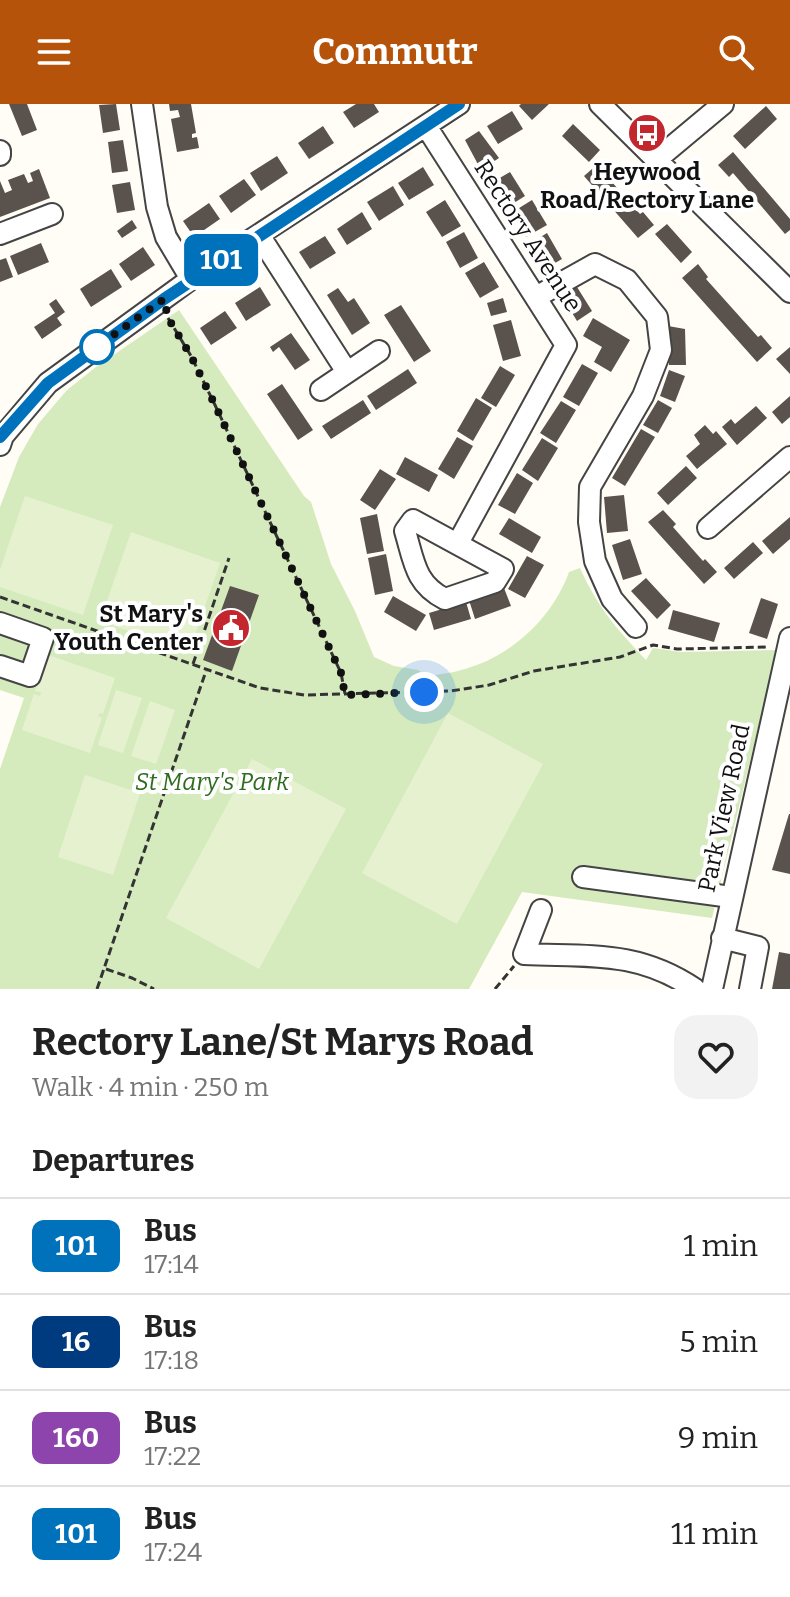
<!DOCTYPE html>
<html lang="en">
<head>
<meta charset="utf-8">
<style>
  :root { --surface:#fff; --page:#f2f2f2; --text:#222; --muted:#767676; --line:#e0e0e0; --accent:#b45309 }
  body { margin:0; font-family:Bitter,serif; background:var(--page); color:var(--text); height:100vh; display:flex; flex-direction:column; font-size:30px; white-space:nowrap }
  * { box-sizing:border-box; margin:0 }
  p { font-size:26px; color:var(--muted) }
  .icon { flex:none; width:44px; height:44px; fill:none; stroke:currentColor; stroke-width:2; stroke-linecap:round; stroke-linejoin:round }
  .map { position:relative; height:885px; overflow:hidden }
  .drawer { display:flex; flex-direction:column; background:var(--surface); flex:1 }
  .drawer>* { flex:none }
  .badge { padding:0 16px; border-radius:12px; font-size:28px; line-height:52px }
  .you { position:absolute; width:40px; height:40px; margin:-20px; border:6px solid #fff; border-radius:50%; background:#1a73e8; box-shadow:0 0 0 12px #1a73e833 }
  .map>.badge { position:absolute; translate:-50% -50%; box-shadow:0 0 0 4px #fff }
  h2 { padding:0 32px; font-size:30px; line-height:72px }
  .round { display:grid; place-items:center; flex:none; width:84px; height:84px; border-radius:24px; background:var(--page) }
  .head { display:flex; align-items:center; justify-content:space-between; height:136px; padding:0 32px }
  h1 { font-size:38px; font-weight:700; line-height:60px }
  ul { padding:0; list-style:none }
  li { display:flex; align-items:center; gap:24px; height:96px; padding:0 32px; border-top:2px solid var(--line) }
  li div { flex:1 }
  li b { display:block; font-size:30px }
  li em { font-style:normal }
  li .badge { min-width:88px; font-weight:700; text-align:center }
  header { display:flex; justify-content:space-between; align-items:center; height:104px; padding:0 32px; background:var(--accent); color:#fff; font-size:36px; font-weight:700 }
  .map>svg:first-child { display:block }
  .green { fill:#d5ebbd }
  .pitch { fill:#e6f2cf }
  .building { fill:#5a524d }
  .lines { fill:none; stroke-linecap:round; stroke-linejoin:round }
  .minor-casing { stroke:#444; stroke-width:24 }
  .path { stroke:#333; stroke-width:3; stroke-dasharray:8 4; stroke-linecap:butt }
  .minor { stroke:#fff; stroke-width:20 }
  .line-casing { stroke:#fff; stroke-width:18 }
  .line { stroke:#0072bc; stroke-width:12 }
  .walk { stroke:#111; stroke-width:8; stroke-dasharray:0 14.4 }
  .stop-dot { fill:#fff; stroke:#0072bc; stroke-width:4 }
  .labels { text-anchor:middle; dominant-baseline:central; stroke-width:8; stroke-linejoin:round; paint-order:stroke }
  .poi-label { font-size:24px; font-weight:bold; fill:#111; stroke:#fff }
  .street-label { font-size:24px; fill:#111; stroke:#fff }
  .park-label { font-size:24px; font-style:italic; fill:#2f6b1f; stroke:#fff }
</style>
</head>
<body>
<header><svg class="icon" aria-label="menu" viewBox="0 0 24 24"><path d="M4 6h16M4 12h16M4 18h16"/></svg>Commutr<svg class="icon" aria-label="search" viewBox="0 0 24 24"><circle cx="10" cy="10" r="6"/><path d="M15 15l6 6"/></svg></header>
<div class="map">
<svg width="790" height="885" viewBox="0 0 790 885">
  <rect width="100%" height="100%" fill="#fffdf5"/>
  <path class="green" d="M179,206L304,392L311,398L331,460L355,507L374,553L394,562L418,566L428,572C440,570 453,569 465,565C512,552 553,513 569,468L580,464C598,504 616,524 646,556L653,544L681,548L777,546L712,814L522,788L469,885H0V665L24,594L0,586V403L19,353L38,320L67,286L96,263Z"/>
  <path class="pitch" d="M25,392L113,421L83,511L0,483V466Z
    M131,428L220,459L189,548L100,517Z
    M48,551L115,574L103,610L100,609L98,612L102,614L90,649L22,626L34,590L40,592L41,588L35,587Z
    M116,586L142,594L123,649L98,641Z
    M150,597L175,606L156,660L131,652Z
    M448,609L543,660L457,820L362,769Z
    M252,655L346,705L259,865L166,814Z
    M85,671L140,689L113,771L58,753Z"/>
  <path class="building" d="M9,0H27L37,26L22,32Z
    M116,0L120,26L103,29L99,1Z
    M169,0H191L196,29L192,30V34L197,33L199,44L177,48L171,15L180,13L178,6L170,7Z
    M356,0H374L379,8L354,24L343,8Z
    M521,0H549L532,16L519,2Z
    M766,2L777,15L745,45L733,32Z
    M512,7L523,25L498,40L487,22Z
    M573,20L600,46L589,58L562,32Z
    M323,22L334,39L309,55L298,39Z
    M479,27L499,54L481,66L465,36Z
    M123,36L128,67L112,69L108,38Z
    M733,48L790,115V126L785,130L733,69L729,73L718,61Z
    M277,52L288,69L261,87L250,69Z
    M600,58L614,74L611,77L640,110L643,108L654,121L638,134L584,72Z
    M423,63L434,81L409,96L398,79Z
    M39,65L50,94L0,113V77L5,89L12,86L8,76L24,70L28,79L33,77L30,69Z
    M510,68L525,92L506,104L491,79Z
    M244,75L256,91L231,109L219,92Z
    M130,78L135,106L117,109L112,81Z
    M393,82L404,101L379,117L367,98Z
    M445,96L461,122L442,133L426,108Z
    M532,96L547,121L526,133L511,109Z
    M209,99L220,115L194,133L183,117Z
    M362,108L372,125L347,141L337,125Z
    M132,116L137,124L122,134L117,127Z
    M667,120L692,148L681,159L655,130Z
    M464,128L478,154L460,164L446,138Z
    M547,129L562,155L543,166L528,141Z
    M325,132L336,149L310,165L299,148Z
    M41,139L49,158L18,171L10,152Z
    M143,143L155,161L131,177L119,160Z
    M6,154L13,173L0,178V156Z
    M484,158L499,183L480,194L465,169Z
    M698,160L708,173L706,175L758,233L761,231L772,244L757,258L682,174Z
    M111,165L122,183L91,203L80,185Z
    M572,175L592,207L577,217L557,184Z
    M260,183L271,201L246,217L235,199Z
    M338,184L348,198L354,194L370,219L352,231L327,191Z
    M503,194L507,208L491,212L487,199Z
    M56,195L65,208L57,214L62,221L42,235L34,223L55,209L49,200Z
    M401,201L431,247L414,258L384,211Z
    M225,207L237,224L211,241L200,224Z
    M593,214L630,236L611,268L594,258L602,243L583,232Z
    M511,216L521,252L503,257L493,221Z
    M668,222L685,225L686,261H669Z
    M291,229L310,256L295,266L279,243L273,248L270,243Z
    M790,243V270L776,255Z
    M582,260L598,269L579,302L563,293Z
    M500,262L515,271L496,303L481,294Z
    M408,265L417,279L376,306L367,292Z
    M669,266L685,272L675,298L660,292Z
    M282,280L313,326L298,336L267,290Z
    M790,292V313L782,320L772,308Z
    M476,294L492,304L473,337L457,327Z
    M363,296L371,309L331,335L322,322Z
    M658,296L672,304L658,329L643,321Z
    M561,297L576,306L556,339L540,329Z
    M756,302L767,314L737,341L722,323L731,315L735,320Z
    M705,321L713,330L716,327L727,340L697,365L686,352L700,340L694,331Z
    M641,325L655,333L625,382L612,374Z
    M457,333L473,342L454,375L438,365Z
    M542,334L558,344L538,377L522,366Z
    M405,353L438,371L429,388L396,370Z
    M686,362L697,374L668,401L657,389Z
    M380,365L396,375L375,406L360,396Z
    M517,369L533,379L515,410L498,401Z
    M624,391L628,427L607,429L604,393Z
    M663,406L676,420L673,423L703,457L705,455L717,468L704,480L648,418Z
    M377,410L384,447L367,450L360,414Z
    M790,413V435L773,450L762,437Z
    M509,414L541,433L532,449L499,430Z
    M630,435L642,470L623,476L612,441Z
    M753,438L763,449L734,475L724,464Z
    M386,450L393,487L375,491L368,454Z
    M527,452L544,461L525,494L508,485Z
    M646,474L671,501L657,515L631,487Z
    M230,482L259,491L232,567L203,556Z
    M504,484L511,502L475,515L469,496Z
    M393,492L426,511L416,527L384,508Z
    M761,494L778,500L767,535L749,529Z
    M466,498L471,515L434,526L429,509Z
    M673,506L720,519L714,538L668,525Z
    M789,710H790V770L772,766Z
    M779,848L790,850V885H772Z"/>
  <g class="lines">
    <defs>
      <path id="minor" d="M142,0L157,103L166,133L191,175
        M600,0L790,188
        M426,22L566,241L458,439
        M0,47V51
        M656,56L723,0
        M0,130L52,110
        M259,131L347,268
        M536,193L595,160L627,176L657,213L661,246L643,292L590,383L589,418L595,457L612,495L636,523
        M321,286L379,247
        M0,341L3,332L48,279L191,175L459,0
        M413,416L503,465L495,478L445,495C415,480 414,457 405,427Z
        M708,424L790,353
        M0,519L43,534L30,572L0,562
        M583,773L731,793
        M541,806L524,850C590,853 637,846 695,885
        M722,834L758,843L750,885
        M712,885L790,534"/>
    </defs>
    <use href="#minor" class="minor-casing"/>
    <path class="path" d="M168,214L191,252L215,301L341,569L345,590
      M0,493L260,584L304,591L451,587L489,581L534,567L620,553L653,541L677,545L769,543
      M193,560L229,454
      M106,865L132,874L154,885
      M97,885L206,567
      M495,885L514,862"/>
    <use href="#minor" class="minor"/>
  </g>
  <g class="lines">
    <defs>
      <path id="line" d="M0,333L48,279L164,195L459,0"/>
    </defs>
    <use href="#line" class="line-casing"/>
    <use href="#line" class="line"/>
    <path class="walk" d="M97,243L94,245L164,195L168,214L191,252L215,301L341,569L345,591L424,588"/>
  </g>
  <defs>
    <symbol id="bus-disc" viewBox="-11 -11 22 22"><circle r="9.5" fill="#c4262e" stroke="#fff"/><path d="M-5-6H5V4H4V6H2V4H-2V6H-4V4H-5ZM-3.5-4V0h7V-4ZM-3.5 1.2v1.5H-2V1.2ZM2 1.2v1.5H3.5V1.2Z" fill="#fff"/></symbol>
    <symbol id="civic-disc" viewBox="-11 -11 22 22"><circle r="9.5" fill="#c4262e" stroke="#fff"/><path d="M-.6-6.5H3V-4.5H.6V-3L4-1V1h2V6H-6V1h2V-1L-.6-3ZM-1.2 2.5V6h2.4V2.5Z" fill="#fff"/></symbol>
  </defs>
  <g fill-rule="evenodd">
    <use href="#bus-disc" x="625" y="7" width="44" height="44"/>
    <use href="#civic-disc" x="209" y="502" width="44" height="44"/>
  </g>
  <circle class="stop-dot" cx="97" cy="243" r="16"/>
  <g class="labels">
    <g class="poi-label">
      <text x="647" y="68">Heywood<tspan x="647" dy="28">Road/Rectory Lane</tspan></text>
      <text x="203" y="510" text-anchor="end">St Mary's<tspan x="203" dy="28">Youth Center</tspan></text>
    </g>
    <g class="street-label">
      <text transform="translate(528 132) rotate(57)">Rectory Avenue</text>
      <text transform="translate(724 704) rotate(-78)">Park View Road</text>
    </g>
    <g class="park-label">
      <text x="212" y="678">St Mary's Park</text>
    </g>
  </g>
</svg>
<div class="you" style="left:424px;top:588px"></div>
<b class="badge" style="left:221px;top:156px;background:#0072bc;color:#fff">101</b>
</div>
<section class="drawer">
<div class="head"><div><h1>Rectory Lane/St Marys Road</h1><p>Walk · 4 min · 250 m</p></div><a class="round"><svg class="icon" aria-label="heart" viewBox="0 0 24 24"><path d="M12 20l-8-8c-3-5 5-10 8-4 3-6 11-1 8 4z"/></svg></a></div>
<h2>Departures</h2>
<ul>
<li><span class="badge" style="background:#0072bc;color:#fff">101</span><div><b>Bus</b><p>17:14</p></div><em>1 min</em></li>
<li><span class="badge" style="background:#003b80;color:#fff">16</span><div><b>Bus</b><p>17:18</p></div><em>5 min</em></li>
<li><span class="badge" style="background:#8e44ad;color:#fff">160</span><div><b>Bus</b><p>17:22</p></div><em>9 min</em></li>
<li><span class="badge" style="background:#0072bc;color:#fff">101</span><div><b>Bus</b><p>17:24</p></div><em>11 min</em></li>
</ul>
</section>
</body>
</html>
